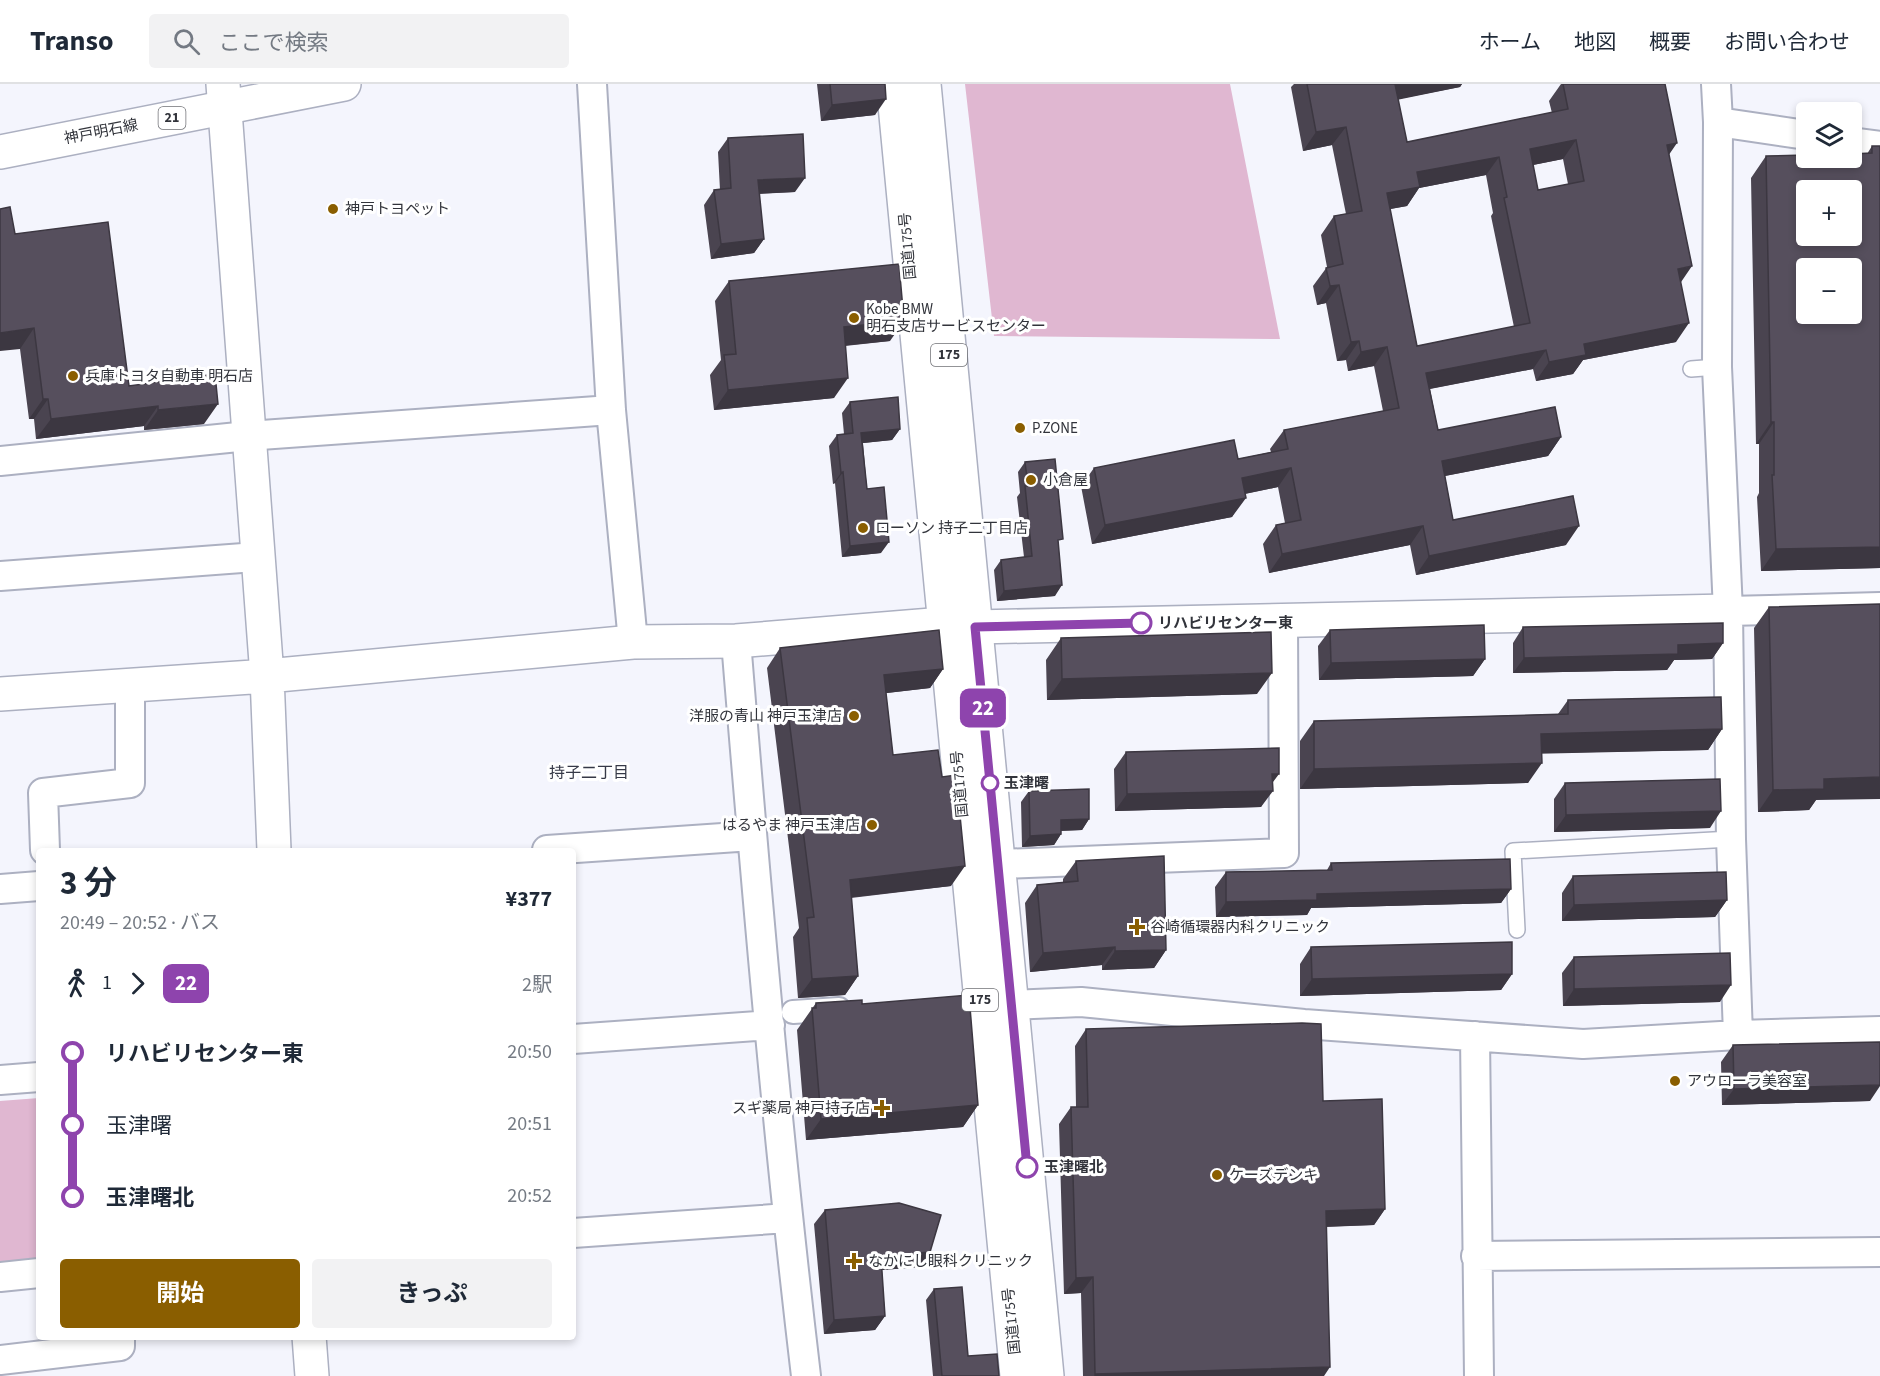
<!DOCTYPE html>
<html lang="ja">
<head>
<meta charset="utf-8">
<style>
  :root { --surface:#fff; --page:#f2f2f3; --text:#1f2937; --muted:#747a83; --line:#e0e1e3; --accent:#8a5e00 }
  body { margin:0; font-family:"Source Sans 3","Noto Sans JP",sans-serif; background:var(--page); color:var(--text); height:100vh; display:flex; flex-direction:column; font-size:22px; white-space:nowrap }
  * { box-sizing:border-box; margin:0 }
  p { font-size:20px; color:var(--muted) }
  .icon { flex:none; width:33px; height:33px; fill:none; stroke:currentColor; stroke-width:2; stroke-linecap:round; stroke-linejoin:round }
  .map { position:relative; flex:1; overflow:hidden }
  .panel { position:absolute; left:36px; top:764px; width:540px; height:492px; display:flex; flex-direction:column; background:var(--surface); border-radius:6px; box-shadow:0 3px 9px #0003 }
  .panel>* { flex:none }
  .badge { padding:0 12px; border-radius:9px; font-size:21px; line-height:39px }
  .tools { position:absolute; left:1796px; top:18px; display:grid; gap:12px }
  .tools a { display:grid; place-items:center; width:66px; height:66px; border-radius:6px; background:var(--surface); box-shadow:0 3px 9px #0003; font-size:30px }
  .map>.badge { position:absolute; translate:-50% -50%; box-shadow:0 0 0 3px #fff }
  .legs { display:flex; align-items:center; gap:9px; height:66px; padding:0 24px; font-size:20px }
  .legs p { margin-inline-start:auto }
  .head { display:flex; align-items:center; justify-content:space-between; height:102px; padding:0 24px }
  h1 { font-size:33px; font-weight:700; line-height:45px }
  .action { display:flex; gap:12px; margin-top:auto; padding:12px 24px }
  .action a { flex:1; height:69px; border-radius:6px; background:var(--accent); color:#fff; font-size:24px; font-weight:700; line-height:69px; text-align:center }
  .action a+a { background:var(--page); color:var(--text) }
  ul { padding:0 24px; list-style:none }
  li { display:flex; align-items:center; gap:21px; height:72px; font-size:22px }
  li i { display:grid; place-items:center; width:9px; height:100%; margin:0 8px; background:currentColor }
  li i::after { content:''; width:15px; height:15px; margin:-8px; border:4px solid; border-radius:50%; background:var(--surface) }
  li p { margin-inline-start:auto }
  li:first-child i { background:linear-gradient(#0000 50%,currentColor 0) }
  li:last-child i { background:linear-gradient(currentColor 50%,#0000 0) }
  header { display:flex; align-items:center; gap:36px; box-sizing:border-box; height:84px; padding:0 30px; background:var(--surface); border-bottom:2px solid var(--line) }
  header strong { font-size:28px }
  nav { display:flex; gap:33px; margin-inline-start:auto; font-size:21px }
  .search { width:420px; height:54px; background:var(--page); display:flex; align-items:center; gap:15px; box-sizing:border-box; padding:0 21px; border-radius:6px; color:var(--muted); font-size:22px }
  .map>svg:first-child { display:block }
  .green { fill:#e0b7d1 }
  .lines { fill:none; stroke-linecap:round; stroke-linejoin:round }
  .service-casing { stroke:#acb0c1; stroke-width:18 }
  .pedestrian-casing { stroke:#acb0c1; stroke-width:26 }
  .minor-casing { stroke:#acb0c1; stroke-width:32 }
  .tertiary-casing { stroke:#acb0c1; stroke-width:36 }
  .primary-casing { stroke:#acb0c1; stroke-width:36 }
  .trunk-casing { stroke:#acb0c1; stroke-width:36 }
  .service { stroke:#fff; stroke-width:15 }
  .pedestrian { stroke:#fff; stroke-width:22 }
  .minor { stroke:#fff; stroke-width:28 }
  .tertiary { stroke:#fff; stroke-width:33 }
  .primary { stroke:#fff; stroke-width:33 }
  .trunk { stroke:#fff; stroke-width:33 }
  .wall { fill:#4a4450; fill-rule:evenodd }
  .shaded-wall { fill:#3c3741 }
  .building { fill:#564f5d; stroke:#3c3741; stroke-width:1.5; fill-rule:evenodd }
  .line-1-casing { stroke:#fff; stroke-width:14 }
  .line-1 { stroke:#8e44ad; stroke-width:9 }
  .poi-dot { fill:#8a5e00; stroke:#fff; stroke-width:2 }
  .stop-1-dot { fill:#fff; stroke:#8e44ad; stroke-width:3 }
  .labels { text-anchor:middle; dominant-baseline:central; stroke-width:6; stroke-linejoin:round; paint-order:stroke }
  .shield { fill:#fff; stroke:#707176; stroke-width:1.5 }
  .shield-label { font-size:14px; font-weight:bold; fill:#32343b }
  .street-label { font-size:15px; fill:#32343b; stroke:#fff }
  .poi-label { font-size:15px; fill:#32343b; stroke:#fff; text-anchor:start }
  .stop-label { font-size:15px; font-weight:bold; fill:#32343b; stroke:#fff; text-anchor:start }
  .neighbourhood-label { font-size:16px; fill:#363947; stroke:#fff }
</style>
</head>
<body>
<header>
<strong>Transo</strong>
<div class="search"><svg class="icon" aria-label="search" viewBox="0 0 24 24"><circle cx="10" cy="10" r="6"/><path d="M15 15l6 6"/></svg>ここで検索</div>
<nav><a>ホーム</a><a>地図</a><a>概要</a><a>お問い合わせ</a></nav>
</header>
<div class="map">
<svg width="1880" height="1292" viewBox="0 0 1880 1292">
  <rect width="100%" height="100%" fill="#f4f5fd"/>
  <path class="green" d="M965,0H1230L1280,255L994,252Z
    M39,1014V1177L0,1179V1017Z"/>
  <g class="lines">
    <defs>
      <path id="service" d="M1691,285L1717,283
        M1517,846L1513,767L1731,755"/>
      <path id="pedestrian" d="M793,928L839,925"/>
      <path id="minor" d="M592,0L611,326L633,558
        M1716,0L1718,38L1717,283L1728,527L1731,755L1738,951
        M1718,38L1806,51
        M1851,58L1880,62
        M0,377L248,352L611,326
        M0,492L257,473
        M1728,527L1880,523
        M736,557C756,802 777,1048 806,1292
        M45,766L43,709L130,699V601
        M547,766L752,752
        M976,781L1284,769L1283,536
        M0,805L39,802
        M990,922L1081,918L1304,940L1583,960L1738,951L1880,947
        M1475,952L1479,1292
        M573,955L770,941
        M0,996L39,993
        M573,1149L788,1134
        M1476,1172L1880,1168
        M0,1193L39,1189
        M0,1276L120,1262V1252"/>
      <path id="tertiary" d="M223,0L267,592L274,766
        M0,610L267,592L633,558L736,557L944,540L975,543L1728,527
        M309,1252L312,1292"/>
      <path id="primary" d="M0,68L344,0"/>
      <path id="trunk" d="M893,0L1017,1292
        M924,0L1047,1292"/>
    </defs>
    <use href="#service" class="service-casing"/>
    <use href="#pedestrian" class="pedestrian-casing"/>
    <use href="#minor" class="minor-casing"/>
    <use href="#tertiary" class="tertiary-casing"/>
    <use href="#primary" class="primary-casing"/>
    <use href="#trunk" class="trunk-casing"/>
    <use href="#service" class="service"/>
    <use href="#pedestrian" class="pedestrian"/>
    <use href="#minor" class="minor"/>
    <use href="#tertiary" class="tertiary"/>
    <use href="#primary" class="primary"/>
    <use href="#trunk" class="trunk"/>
  </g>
  <path class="wall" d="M817,0H885L875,31L821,37Z
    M1294,0H1462L1460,3L1398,15L1407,58L1552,29L1549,17L1561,0H1665L1669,71L1680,199L1676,258L1583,276L1573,290L1536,297L1533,285L1430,305L1438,346L1561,353L1548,372L1445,392L1453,436L1566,461L1416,491L1410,461L1269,489L1263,460L1276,441L1285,439L1278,403L1245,410L1232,433L1092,460L1081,402L1094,384L1238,375L1271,368L1270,365L1284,346L1383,327L1374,282L1348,287L1346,276L1337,277L1326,219L1317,221L1313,202L1327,183L1321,151L1334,132L1346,130L1332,61L1303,67L1291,3ZM1563,75L1568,100L1538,106L1533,81ZM1486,91L1493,129L1491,132L1514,243L1417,262L1390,125L1407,122L1419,104Z
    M728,54L795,108L759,110L764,155L754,169L711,175L704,121L714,106H720L718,68Z
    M1872,62L1880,484L1761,487L1757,413L1759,409V360H1756L1751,94L1766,72L1867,70Z
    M15,150L129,302L204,340L144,346V342L36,355L34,335H29L20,265Z
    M729,197L890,257L845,262L834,314L714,326L710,291L721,276L715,217Z
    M850,318L900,345L892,356L863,359L867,405L881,469L842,473L835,399L833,400L829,362L837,351L844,350L842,329Z
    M1025,378L1059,462L1055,512L997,517L994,486L1001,476L1024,473L1017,413L1020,409L1018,388Z
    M1769,523L1816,716L1809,726L1758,728L1754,544Z
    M1523,543L1723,559L1712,575L1674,576L1667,586L1513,589V559Z
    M1330,546L1485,575L1473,592L1319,596L1318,562Z
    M1061,554L1257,610L1047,616L1046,576Z
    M780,564L943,585L930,604L886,609L893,671L951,802L851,814L858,892L845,911L798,914L793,853L799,844L767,584Z
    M1568,616L1722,645L1708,666L1541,669L1528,699L1300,705V657L1314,637L1558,630Z
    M1126,668L1272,699L1261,723L1115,727L1114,685Z
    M1565,699L1710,744L1554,748V715Z
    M1029,707L1089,735L1082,746L1061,747V750L1054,761L1022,763L1021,718Z
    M1076,777L1166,866L1154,884L1102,886V881L1030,888L1025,819L1037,801L1063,798V795Z
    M1331,779L1511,805L1501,819L1311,824L1307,831L1216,833L1215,803L1226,788L1327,786Z
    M1573,792L1727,816L1715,833L1562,837V809Z
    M1311,863L1512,890L1501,906L1300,912V880Z
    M1574,873L1720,918L1563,922L1562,889Z
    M816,919L862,920L978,1021L963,1043L806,1056L797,946Z
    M1086,945L1323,1017L1385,1125L1374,1141L1326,1143L1324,1292H1083L1081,1209L1064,1210L1059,1040L1071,1023H1076L1075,962Z
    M1733,961L1870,1017L1722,1021L1721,978Z
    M825,1126L930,1168L920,1183L882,1186L885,1232L875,1246L824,1250L814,1140Z
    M934,1205L968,1272L999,1292H933L926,1216Z"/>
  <path class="shaded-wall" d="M1395,0H1462L1460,3L1382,19Z
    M886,15L875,31L821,37L832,21Z
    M1346,43L1332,61L1303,67L1316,48Z
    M1576,56L1563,75L1517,84L1530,65Z
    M1677,59L1664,78L1667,61Z
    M1499,73L1486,91L1419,104L1407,122L1374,128L1387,109L1417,88Z
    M805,94L795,108L748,110L758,96Z
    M764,155L754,169L711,175L721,160Z
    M1692,182L1679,201L1678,185Z
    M1339,201L1326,219L1317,221L1330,202Z
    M904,237L890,257L830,263L844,243Z
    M1689,239L1676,258L1583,276L1573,290L1536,297L1549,278L1584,260Z
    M34,244L20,265L0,267V249Z
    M1359,257L1346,276L1337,277L1351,258Z
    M1387,263L1374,282L1348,287L1361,268Z
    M1546,266L1533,285L1413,308L1426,289Z
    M848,294L834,314L714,326L728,306Z
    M43,315H48L34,335H29Z
    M218,320L204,340L144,346L158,326Z
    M158,322L144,342L36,355L51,335Z
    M1771,338H1774L1759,360H1756Z
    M900,345L892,356L854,360L861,349Z
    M1561,353L1548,372L1429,395L1442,377Z
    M1291,384L1278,403L1229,413L1242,394Z
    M843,388L835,399L833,400L841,389Z
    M1246,414L1232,433L1092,460L1105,441Z
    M1423,442L1410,461L1269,489L1282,470Z
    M1579,442L1566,461L1416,491L1429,472Z
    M889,458L881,469L842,473L850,462Z
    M1880,463V484L1761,487L1776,465Z
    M1062,501L1055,512L997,517L1004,507Z
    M1723,559L1712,575L1674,576L1667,586L1513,589L1524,574L1678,561Z
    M1485,575L1473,592L1319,596L1331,579Z
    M943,585L930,604L870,611L884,591Z
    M1272,589L1257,610L1047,616L1062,595Z
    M1722,645L1708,666L1527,670L1541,650Z
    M1542,679L1528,699L1300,705L1314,685Z
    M1272,690H1279L1267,706Z
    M1880,693V715L1816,716L1809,726L1758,728L1773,706L1824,695Z
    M1273,707L1261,723L1115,727L1127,710Z
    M1721,727L1710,744L1554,748L1566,731Z
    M1089,735L1082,746L1053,747L1061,736Z
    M1061,750L1054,761L1022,763L1030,752Z
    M965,782L951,802L836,815L850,796Z
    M1511,805L1501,819L1311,824L1307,831L1216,833L1226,818L1317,810Z
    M1727,816L1715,833L1562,837L1574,821Z
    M1115,863L1102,881L1030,888L1043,869Z
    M1166,866L1154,884L1102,886L1115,867Z
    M1512,890L1501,906L1300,912L1312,895Z
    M858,892L845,911L798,914L812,895Z
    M1731,901L1720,918L1563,922L1574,905Z
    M1880,1001V1002L1870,1017L1722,1021L1734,1005Z
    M978,1021L963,1043L806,1056L821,1035Z
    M1385,1125L1374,1141L1314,1143L1326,1127Z
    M930,1168L920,1183L870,1187L881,1173Z
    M1093,1193L1081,1209L1064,1210L1076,1194Z
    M885,1232L875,1246L824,1250L834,1236Z
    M1330,1283L1324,1292H1094L1095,1290Z"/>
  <path class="building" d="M830,0H885L886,15L832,21Z
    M1307,0H1395L1407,58L1568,25L1563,0H1665L1677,59L1667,61L1692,182L1678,185L1689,239L1584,260L1586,271L1549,278L1546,266L1426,289L1438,346L1555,323L1561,353L1442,377L1453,436L1573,412L1579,442L1429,472L1423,442L1282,470L1276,441L1301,436L1291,384L1242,394L1246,414L1105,441L1094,384L1234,356L1238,375L1288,365L1284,346L1399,324L1387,263L1361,268L1359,257L1351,258L1339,201L1330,202L1326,184L1343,180L1334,132L1362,127L1346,43L1316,48ZM1576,56L1584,97L1538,106L1530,65ZM1499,73L1507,113L1504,114L1530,239L1417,262L1387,109L1420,103L1417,88Z
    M803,50L805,94L758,96L764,155L721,160L714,106L731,104L728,54Z
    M1872,62H1880V463L1776,465L1772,391H1774V338H1771L1766,72L1806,71V74H1851V70L1872,69ZM1806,106H1851V152H1806ZM1806,184H1851V230H1806Z
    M10,123L15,150L108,138L129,302L215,290L218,320L158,326V322L51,335L48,315H43L34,244L0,249V125Z
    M899,180L904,237L844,243L848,294L728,306L724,271L736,270L729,197Z
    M898,313L900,345L861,349L867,405L884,403L889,458L850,462L843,388L841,389L837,351L853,349L850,318Z
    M1055,375L1063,455L1058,456L1062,501L1004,507L1001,476L1032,472L1025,402H1028L1025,378Z
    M1880,520V693L1824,695V705L1773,706L1769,523Z
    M1723,539V559L1678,561V570L1524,574L1523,543Z
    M1484,541L1485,575L1331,579L1330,546Z
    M939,546L943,585L884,591L893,671L938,666L942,693L956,691L965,782L850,796L858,892L812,895L807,834L814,833L780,564Z
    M1271,548L1272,589L1062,595L1061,554Z
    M1721,613L1722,645L1541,650L1542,679L1314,685V637L1568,630V616Z
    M1279,664V690H1272L1273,707L1127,710L1126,668Z
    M1720,695L1721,727L1566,731L1565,699Z
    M1089,705V735L1061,736V750L1030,752L1029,707Z
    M1164,772L1166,866L1115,867V863L1043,869L1037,801L1078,797L1076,777Z
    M1510,775L1511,805L1317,810V816L1226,818V788L1332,786L1331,779Z
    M1726,788L1727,816L1574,821L1573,792Z
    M1512,858V890L1312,895L1311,863Z
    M1730,869L1731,901L1574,905V873Z
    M969,911L978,1021L821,1035L812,924H816V919L862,916V920Z
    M1302,939L1321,940L1323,1017L1382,1015L1385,1125L1326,1127L1330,1283L1095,1290L1093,1193L1076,1194L1071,1023H1088L1086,945Z
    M1880,958V1001L1734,1005L1733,961Z
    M899,1119L941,1131L930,1168L881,1173L885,1232L834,1236L825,1126Z
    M962,1203L968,1272L997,1270L999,1292H942L934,1205Z"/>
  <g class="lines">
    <defs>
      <path id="line-1" d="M1027,1083L975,543L1141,539"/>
    </defs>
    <use href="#line-1" class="line-1-casing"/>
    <use href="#line-1" class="line-1"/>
  </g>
  <g class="poi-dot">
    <circle cx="333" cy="125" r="6"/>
    <circle cx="854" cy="234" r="6"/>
    <circle cx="73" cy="292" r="6"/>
    <circle cx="1020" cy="344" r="6"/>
    <circle cx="1031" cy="396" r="6"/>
    <circle cx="863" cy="444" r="6"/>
    <circle cx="854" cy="632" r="6"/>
    <circle cx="872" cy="741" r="6"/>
    <path d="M1134 834h6v6h6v6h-6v6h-6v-6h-6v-6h6z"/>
    <circle cx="1675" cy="997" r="6"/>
    <path d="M879 1015h6v6h6v6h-6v6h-6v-6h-6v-6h6z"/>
    <circle cx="1217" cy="1091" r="6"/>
    <path d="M851 1168h6v6h6v6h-6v6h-6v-6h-6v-6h6z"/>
  </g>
  <g class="stop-1-dot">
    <circle cx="1141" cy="539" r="10"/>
    <circle cx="990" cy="699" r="8"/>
    <circle cx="1027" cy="1083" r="10"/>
  </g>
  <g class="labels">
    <g class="shield">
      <rect x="158.5" y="23" width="27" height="22" rx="4.5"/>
      <rect x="931" y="260" width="36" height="22" rx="4.5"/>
      <rect x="962" y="905" width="36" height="22" rx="4.5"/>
    </g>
    <g class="shield-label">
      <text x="172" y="34">21</text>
      <text x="949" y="271">175</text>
      <text x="980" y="916">175</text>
    </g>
    <g class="street-label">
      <text transform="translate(101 48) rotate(-11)">神戸明石線</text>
      <text transform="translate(908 162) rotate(-95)">国道175号</text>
      <text transform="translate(960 700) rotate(-95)">国道175号</text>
      <text transform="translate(1012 1237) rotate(-96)">国道175号</text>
    </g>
    <g class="poi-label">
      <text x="345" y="125">神戸トヨペット</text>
      <text x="866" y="225">Kobe BMW<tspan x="866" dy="17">明石支店サービスセンター</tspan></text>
      <text x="85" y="292">兵庫トヨタ自動車 明石店</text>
      <text x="1032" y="344">P.ZONE</text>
      <text x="1043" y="396">小倉屋</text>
      <text x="875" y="444">ローソン 持子二丁目店</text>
      <text x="842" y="632" text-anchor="end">洋服の青山 神戸玉津店</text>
      <text x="860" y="741" text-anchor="end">はるやま 神戸玉津店</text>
      <text x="1150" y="843">谷崎循環器内科クリニック</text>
      <text x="1687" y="997">アウローラ美容室</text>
      <text x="870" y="1024" text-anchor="end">スギ薬局 神戸持子店</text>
      <text x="1229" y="1091">ケーズデンキ</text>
      <text x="868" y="1177">なかにし眼科クリニック</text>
    </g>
    <g class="stop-label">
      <text x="1158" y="539">リハビリセンター東</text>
      <text x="1004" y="699">玉津曙</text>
      <text x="1044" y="1083">玉津曙北</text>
    </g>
    <g class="neighbourhood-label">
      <text x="589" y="689">持子二丁目</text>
    </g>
  </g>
</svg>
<div class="tools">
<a><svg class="icon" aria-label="layers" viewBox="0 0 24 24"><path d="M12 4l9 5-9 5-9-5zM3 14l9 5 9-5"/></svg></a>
<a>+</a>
<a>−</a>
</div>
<b class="badge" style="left:983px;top:624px;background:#8e44ad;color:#fff">22</b>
<section class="panel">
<div class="head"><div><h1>3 分</h1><p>20:49 – 20:52 · バス</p></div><b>¥377</b></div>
<div class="legs"><svg class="icon" aria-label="walk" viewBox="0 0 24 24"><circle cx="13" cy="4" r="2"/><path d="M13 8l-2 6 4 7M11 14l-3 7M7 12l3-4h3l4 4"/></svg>1<svg class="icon" aria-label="forward" viewBox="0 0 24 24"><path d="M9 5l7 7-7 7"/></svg><b class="badge" style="background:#8e44ad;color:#fff">22</b><p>2駅</p></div>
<ul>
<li><i style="color:#8e44ad"></i><b>リハビリセンター東</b><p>20:50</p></li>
<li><i style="color:#8e44ad"></i><span>玉津曙</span><p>20:51</p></li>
<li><i style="color:#8e44ad"></i><b>玉津曙北</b><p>20:52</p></li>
</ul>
<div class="action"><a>開始</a><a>きっぷ</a></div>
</section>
</div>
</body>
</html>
